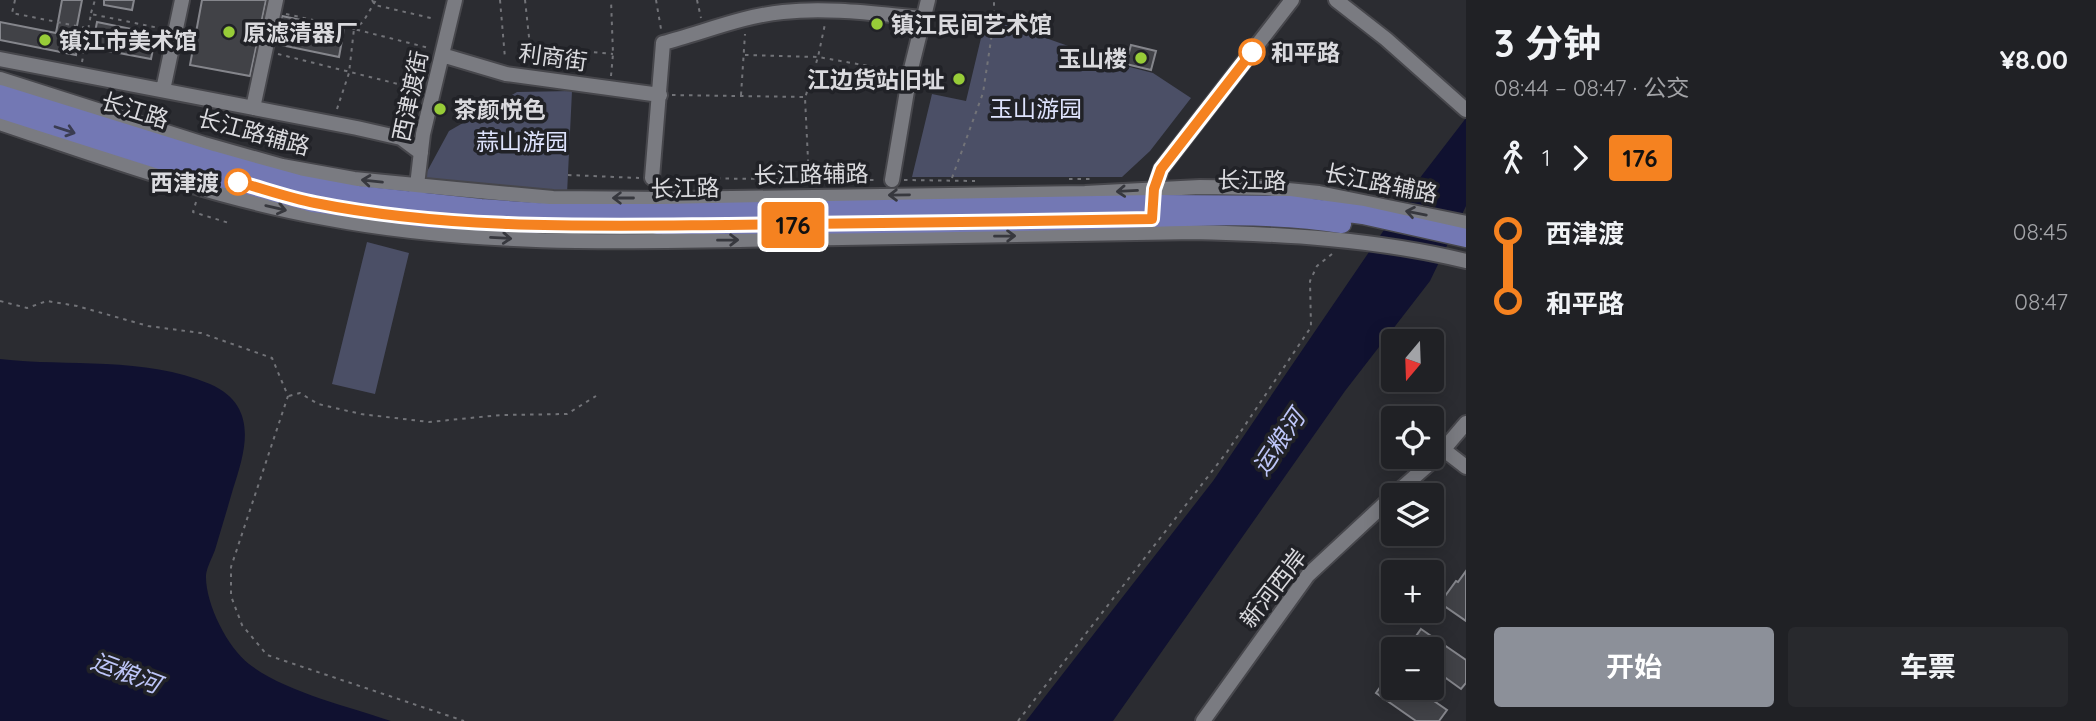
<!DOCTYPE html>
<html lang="zh">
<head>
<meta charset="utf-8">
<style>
  :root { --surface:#202125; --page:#28292d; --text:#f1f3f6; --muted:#a2a3a7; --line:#3d3e42; --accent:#8c9099 }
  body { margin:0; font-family:Quicksand,"Noto Sans SC",sans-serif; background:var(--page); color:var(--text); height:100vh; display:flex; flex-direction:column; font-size:26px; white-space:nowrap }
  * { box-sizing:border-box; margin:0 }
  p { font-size:23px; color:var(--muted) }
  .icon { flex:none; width:38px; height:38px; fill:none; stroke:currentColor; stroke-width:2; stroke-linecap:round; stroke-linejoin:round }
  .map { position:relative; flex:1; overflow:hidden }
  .panel { display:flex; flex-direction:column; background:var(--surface); width:630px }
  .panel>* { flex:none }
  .badge { padding:0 14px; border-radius:5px; font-size:24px; line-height:46px }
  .needle { width:46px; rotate:199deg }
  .controls { position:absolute; left:1381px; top:329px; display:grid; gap:14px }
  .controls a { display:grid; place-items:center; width:63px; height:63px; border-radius:7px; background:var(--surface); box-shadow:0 4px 18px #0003,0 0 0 2px var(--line); font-size:35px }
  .map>.badge { position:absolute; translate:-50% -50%; box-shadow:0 0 0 4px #fff }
  .legs { display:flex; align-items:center; gap:10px; height:77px; padding:0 28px; font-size:23px }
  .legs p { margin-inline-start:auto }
  .head { display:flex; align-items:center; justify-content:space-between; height:119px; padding:0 28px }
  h1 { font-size:38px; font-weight:700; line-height:52px }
  .button { display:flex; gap:14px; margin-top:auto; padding:14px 28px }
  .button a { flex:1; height:80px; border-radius:7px; background:var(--accent); color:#fff; font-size:28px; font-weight:700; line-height:80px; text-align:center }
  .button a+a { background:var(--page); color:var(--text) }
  ul { padding:0 28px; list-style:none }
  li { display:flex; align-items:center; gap:24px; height:70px; font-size:26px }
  li i { display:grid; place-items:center; width:10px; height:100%; margin:0 9px; background:currentColor }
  li i::after { content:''; width:18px; height:18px; margin:-9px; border:5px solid; border-radius:50%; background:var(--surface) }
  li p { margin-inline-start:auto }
  li:first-child i { background:linear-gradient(#0000 50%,currentColor 0) }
  li:last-child i { background:linear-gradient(currentColor 50%,#0000 0) }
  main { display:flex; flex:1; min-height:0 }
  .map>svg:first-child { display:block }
  .green { fill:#4b4f66 }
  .water { fill:#101130 }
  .building { fill:#414247; stroke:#85868c; stroke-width:2 }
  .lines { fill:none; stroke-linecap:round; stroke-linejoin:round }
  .minor-casing { stroke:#47474c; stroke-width:18 }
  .major-casing { stroke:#47474c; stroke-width:21 }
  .path { stroke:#727378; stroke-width:2; stroke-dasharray:3.5 5; stroke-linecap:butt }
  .minor { stroke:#7a7b81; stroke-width:14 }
  .major { stroke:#7378b4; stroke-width:18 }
  .oneway { stroke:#3a3c51 }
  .oneway2 { stroke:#37383e }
  .line-1-casing { stroke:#fff; stroke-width:16 }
  .line-1 { stroke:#f58220; stroke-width:10 }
  .poi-dot { fill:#97cc38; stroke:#212227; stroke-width:2.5 }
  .stop-1-dot { fill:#fff; stroke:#f58220; stroke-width:3.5 }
  .labels { text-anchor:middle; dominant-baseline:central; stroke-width:7; stroke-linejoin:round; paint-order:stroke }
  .poi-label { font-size:23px; font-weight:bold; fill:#dadade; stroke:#212227; text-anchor:start }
  .stop-label { font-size:23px; font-weight:bold; fill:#dadade; stroke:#212227; text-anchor:start }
  .street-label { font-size:23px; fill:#dadade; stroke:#212227 }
  .park-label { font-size:23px; fill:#dee3fd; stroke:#212227 }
  .water-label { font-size:24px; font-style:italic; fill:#bec6f9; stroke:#212227 }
</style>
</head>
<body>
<main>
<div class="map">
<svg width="1466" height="721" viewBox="0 0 1466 721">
  <rect width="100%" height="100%" fill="#2b2c31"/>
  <path class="green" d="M986,17L1122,65L1153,73L1191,98L1150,151L1122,177H912L932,94L966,101Z
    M572,91L567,194L423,179L449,131L517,92Z
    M367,242L409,253L375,394L332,384Z"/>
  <path class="water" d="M1466,118V206L1430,281L1345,391L1113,721H1026L1213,481L1416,183Z
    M0,359C69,367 144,356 210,384C259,406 246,449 233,489C227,510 221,530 215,550C212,558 207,567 206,575C205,603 227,647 249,664C285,692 348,706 391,721H0Z"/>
  <path class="building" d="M62,0H82L75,36L80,37L76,55L0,40V22L56,33Z
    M104,0H134L132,10L104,5Z
    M202,0H266L250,76L190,65Z
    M282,16L344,29L339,57L276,44Z
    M97,22L156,34L151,59L92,48Z
    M1131,45L1156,51L1151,70L1126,64Z
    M1466,571V621L1440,603L1456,581L1458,582Z
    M1421,629L1466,660V683L1461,689L1432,668V649H1407Z
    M1393,669V688H1415L1447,710L1439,721H1416L1376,693Z"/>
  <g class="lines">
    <defs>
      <path id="minor" d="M1336,0L1386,39L1466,110
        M442,55L506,74L660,95
        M0,59L357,128L401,138L421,153
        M0,79L204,144L282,166L354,179L456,189L553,198L667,199L1085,193L1200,187L1266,188L1319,193L1466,223
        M163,90L182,0
        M253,108L276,0
        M0,123C107,159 214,198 325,218C476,247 632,242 784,239C920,237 1055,235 1190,232C1283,234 1376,239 1466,261
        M652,178L663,43C702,33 742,16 783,12C830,7 877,14 923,18
        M892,180L910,73L928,0
        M416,194L423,134L455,0
        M1153,197L1161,169L1292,0
        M1444,450L1466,467
        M1394,495L1437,457L1466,423
        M1203,721L1308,575L1393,496"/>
      <path id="major" d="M0,94L212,160L298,184L357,195L481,208L549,213H660L1153,204L1289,205L1363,215L1466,238
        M0,109L188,169L313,203L430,219L538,224
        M657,225C792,225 926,224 1061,221C1153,219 1252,210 1342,224"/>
    </defs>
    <use href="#minor" class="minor-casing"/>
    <use href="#major" class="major-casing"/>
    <path class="path" d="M15,0L12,13L87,28
      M372,0L375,5L435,19
      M500,0L505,58
      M525,0L530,46L613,54
      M656,0L661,29
      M697,0L701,18
      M91,13L95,0
      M286,14L354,29L363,22L376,0
      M278,54L422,90
      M745,55L818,57L897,71
      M82,62L91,14L164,29
      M611,76L613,54L611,0
      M672,95L803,97
      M741,95L745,34
      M337,109L349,73L354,29L429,48
      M568,175L639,178
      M666,178L877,180
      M952,178L983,93L994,20V0
      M1069,179H1091
      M809,180L805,98L818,57L825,24
      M904,180L975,181
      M196,202L193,212L229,223
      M0,301L27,308L47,301L77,306L148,326L201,333L272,358L288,396L231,567V596L242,625L267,655L464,721
      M289,396L300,393L318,404L361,414L429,422L501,415L567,414L596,396
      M1018,721L1227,452L1311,327L1310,281L1317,266L1332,254"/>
    <use href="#minor" class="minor"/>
    <use href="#major" class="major"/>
  </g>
  <defs><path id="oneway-shaft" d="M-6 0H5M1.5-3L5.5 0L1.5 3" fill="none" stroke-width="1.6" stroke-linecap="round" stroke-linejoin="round" transform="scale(1.75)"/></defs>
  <use class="oneway" href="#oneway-shaft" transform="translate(65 130) rotate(18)"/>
  <g class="oneway2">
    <use href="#oneway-shaft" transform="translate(372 181) rotate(-174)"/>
    <use href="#oneway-shaft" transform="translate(1127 191) rotate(177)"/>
    <use href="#oneway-shaft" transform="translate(899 195) rotate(179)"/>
    <use href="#oneway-shaft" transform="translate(623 198) rotate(-180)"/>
    <use href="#oneway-shaft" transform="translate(276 208) rotate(13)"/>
    <use href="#oneway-shaft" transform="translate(1416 213) rotate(-169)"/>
    <use href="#oneway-shaft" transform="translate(1005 236) rotate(-1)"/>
    <use href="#oneway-shaft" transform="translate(501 238) rotate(3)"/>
    <use href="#oneway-shaft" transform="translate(728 240) rotate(-1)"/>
  </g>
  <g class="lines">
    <defs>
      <path id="line-1" d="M238,182C264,189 289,198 315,203C450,230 591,226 728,225C869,224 1011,221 1152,219L1154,189L1161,169L1252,52"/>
    </defs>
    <use href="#line-1" class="line-1-casing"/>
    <use href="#line-1" class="line-1"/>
  </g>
  <g class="poi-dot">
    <circle cx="877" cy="24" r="7"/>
    <circle cx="229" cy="32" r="7"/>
    <circle cx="45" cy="40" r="7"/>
    <circle cx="1141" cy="58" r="7"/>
    <circle cx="959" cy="79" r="7"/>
    <circle cx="440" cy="109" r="7"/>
  </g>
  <g class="stop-1-dot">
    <circle cx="1252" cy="52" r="12"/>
    <circle cx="238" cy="182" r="12"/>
  </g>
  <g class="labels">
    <g class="poi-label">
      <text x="891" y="24">镇江民间艺术馆</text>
      <text x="243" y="32">原滤清器厂</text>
      <text x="59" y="40">镇江市美术馆</text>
      <text x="1127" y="58" text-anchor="end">玉山楼</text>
      <text x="945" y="79" text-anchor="end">江边货站旧址</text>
      <text x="454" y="109">茶颜悦色</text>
    </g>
    <g class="stop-label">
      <text x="1271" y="52">和平路</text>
      <text x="219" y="182" text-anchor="end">西津渡</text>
    </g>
    <g class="street-label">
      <text transform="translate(553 57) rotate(8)">利商街</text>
      <text transform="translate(410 96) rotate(-78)">西津渡街</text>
      <text transform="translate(135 110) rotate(17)">长江路</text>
      <text transform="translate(254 132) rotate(15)">长江路辅路</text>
      <text transform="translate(811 174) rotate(-1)">长江路辅路</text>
      <text transform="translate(1252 180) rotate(1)">长江路</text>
      <text transform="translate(1381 183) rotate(11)">长江路辅路</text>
      <text transform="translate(685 188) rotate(-1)">长江路</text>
      <text transform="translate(1273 588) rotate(-52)">新河西岸</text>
    </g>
    <g class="park-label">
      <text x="1036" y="108">玉山游园</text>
      <text x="522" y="141">蒜山游园</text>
    </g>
    <g class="water-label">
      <text transform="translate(1278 442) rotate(-56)">运粮河</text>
      <text transform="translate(126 672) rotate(21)">运粮河</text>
    </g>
  </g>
</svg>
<div class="controls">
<a><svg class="needle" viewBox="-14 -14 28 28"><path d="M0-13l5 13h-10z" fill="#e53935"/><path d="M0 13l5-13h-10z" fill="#a2a3a7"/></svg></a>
<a><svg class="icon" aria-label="locate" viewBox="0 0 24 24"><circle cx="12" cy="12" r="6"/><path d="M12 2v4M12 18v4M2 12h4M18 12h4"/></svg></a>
<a><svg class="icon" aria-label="layers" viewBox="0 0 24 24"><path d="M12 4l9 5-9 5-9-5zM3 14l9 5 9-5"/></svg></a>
<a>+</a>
<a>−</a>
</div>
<b class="badge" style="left:793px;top:225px;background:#f58220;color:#111">176</b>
</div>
<section class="panel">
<div class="head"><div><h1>3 分钟</h1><p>08:44 – 08:47 · 公交</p></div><b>¥8.00</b></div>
<div class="legs"><svg class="icon" aria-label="walk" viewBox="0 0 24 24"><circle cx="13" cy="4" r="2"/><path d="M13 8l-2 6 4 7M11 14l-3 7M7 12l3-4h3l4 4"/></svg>1<svg class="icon" aria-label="forward" viewBox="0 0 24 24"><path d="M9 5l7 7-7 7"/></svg><b class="badge" style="background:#f58220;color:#111">176</b></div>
<ul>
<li><i style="color:#f58220"></i><b>西津渡</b><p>08:45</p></li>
<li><i style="color:#f58220"></i><b>和平路</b><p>08:47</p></li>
</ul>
<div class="button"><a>开始</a><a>车票</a></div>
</section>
</main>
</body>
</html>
